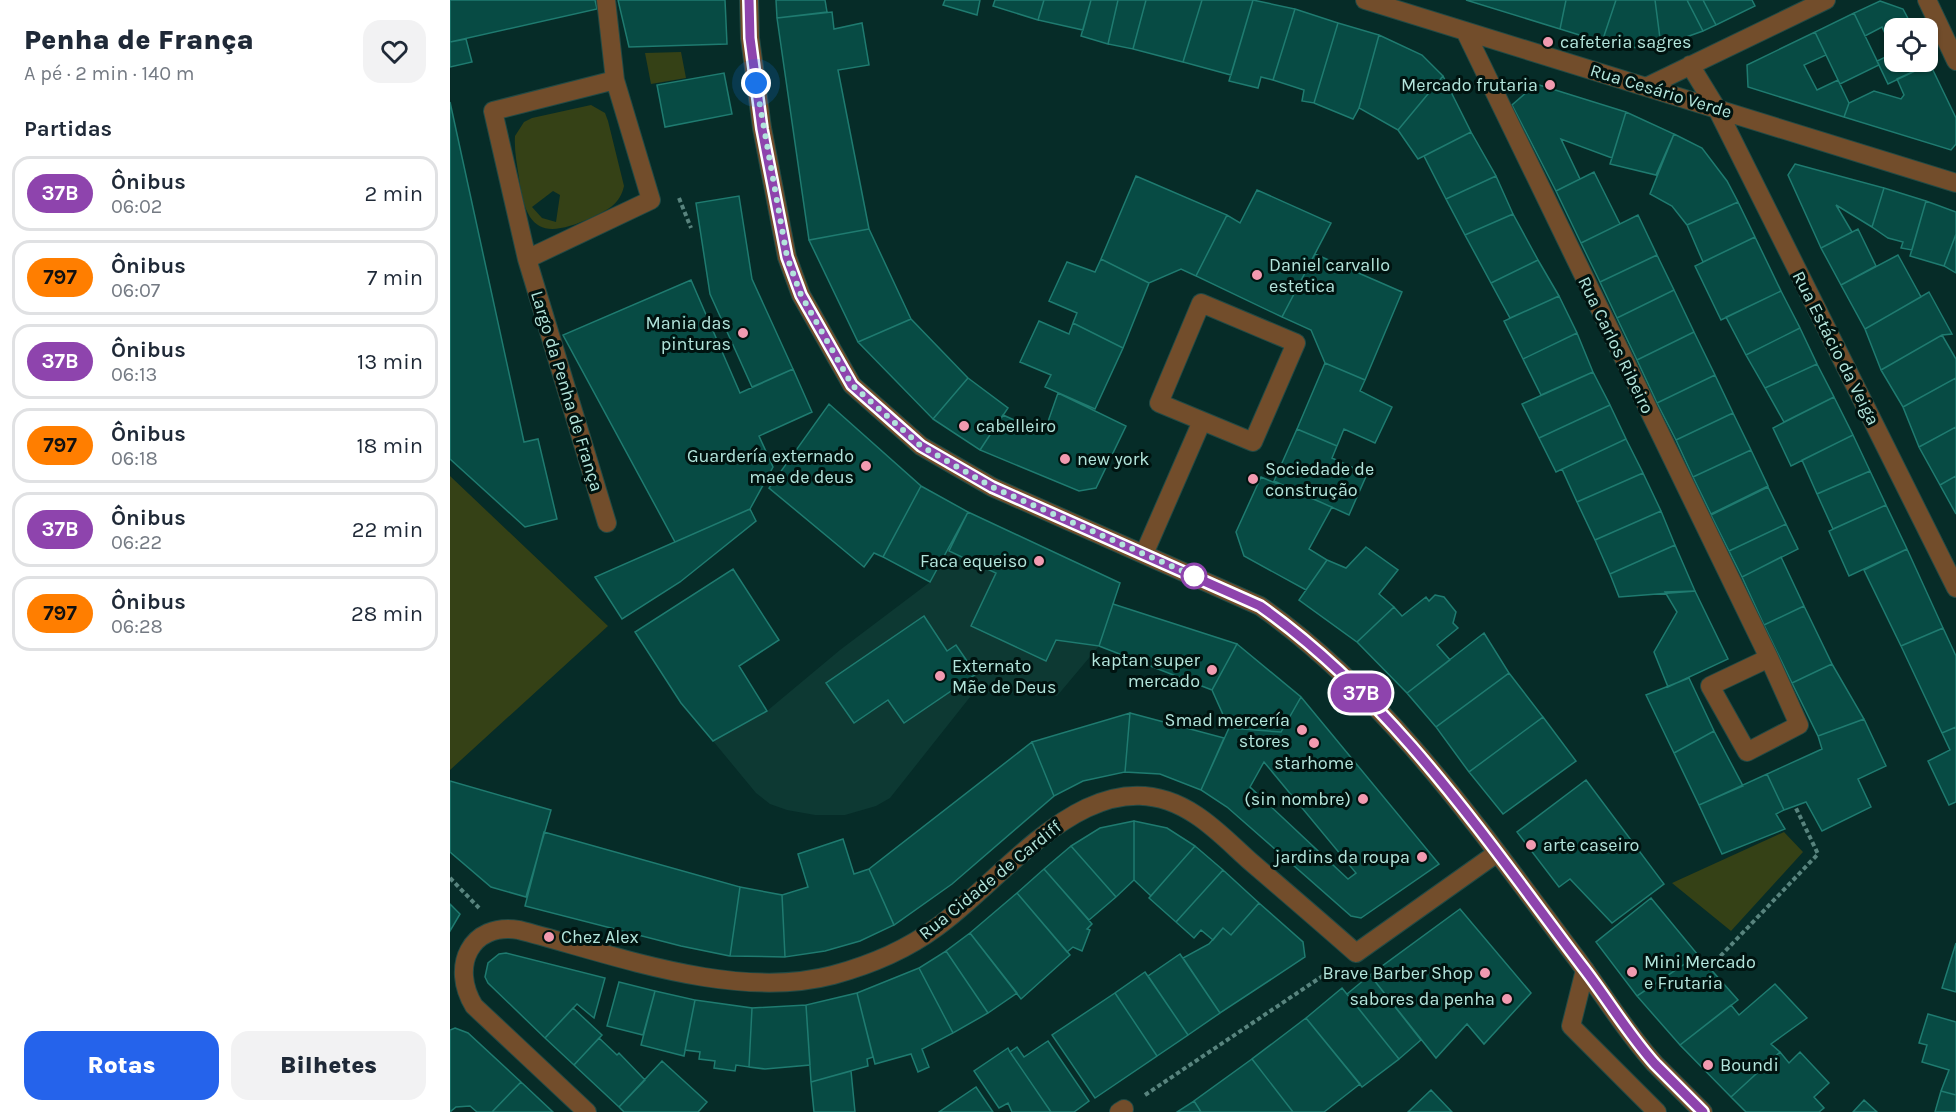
<!DOCTYPE html>
<html lang="pt">
<head>
<meta charset="utf-8">
<style>
  :root { --surface:#fff; --page:#f2f2f3; --text:#1f2937; --muted:#747a83; --line:#e0e1e3; --accent:#2563eb }
  body { margin:0; font-family:Karla,sans-serif; background:var(--page); color:var(--text); height:100vh; display:flex; flex-direction:column; font-size:22px; white-space:nowrap }
  * { box-sizing:border-box; margin:0 }
  p { font-size:20px; color:var(--muted) }
  .icon { flex:none; width:33px; height:33px; fill:none; stroke:currentColor; stroke-width:2; stroke-linecap:round; stroke-linejoin:round }
  .map { position:relative; flex:1; overflow:hidden }
  .panel { display:flex; flex-direction:column; background:var(--surface); width:450px }
  .panel>* { flex:none }
  .badge { padding:0 12px; border-radius:20px; font-size:21px; line-height:39px }
  .tools { position:absolute; left:1434px; top:18px; display:grid; gap:12px }
  .tools a { display:grid; place-items:center; width:54px; height:54px; border-radius:12px; background:var(--surface); box-shadow:0 2px 4px #0004; font-size:30px }
  .you { position:absolute; width:30px; height:30px; margin:-15px; border:4px solid #fff; border-radius:50%; background:#1a73e8; box-shadow:0 0 0 9px #1a73e833 }
  .map>.badge { position:absolute; translate:-50% -50%; box-shadow:0 0 0 3px #fff }
  h2 { padding:0 24px; font-size:22px; line-height:54px }
  .round { display:grid; place-items:center; flex:none; width:63px; height:63px; border-radius:18px; background:var(--page) }
  .summary { display:flex; align-items:center; justify-content:space-between; height:102px; padding:0 24px }
  h1 { font-size:28px; font-weight:800; line-height:45px }
  .button { display:flex; gap:12px; margin-top:auto; padding:12px 24px }
  .button a { flex:1; height:69px; border-radius:18px; background:var(--accent); color:#fff; font-size:24px; font-weight:800; line-height:69px; text-align:center }
  .button a+a { background:var(--page); color:var(--text) }
  ul { padding:0; list-style:none }
  li { display:flex; align-items:center; gap:18px; height:75px; margin:0 12px 9px; padding:0 12px; border:3px solid var(--line); border-radius:18px }
  li div { flex:1 }
  li b { display:block; font-size:22px }
  li em { font-style:normal }
  li .badge { min-width:66px; font-weight:700; text-align:center }
  main { display:flex; flex:1; min-height:0 }
  .map>svg:first-child { display:block }
  .built { fill:#0d3933 }
  .green { fill:#354116; fill-rule:evenodd }
  .building { fill:#074b44; stroke:#1f7b70; stroke-width:1.5; fill-rule:evenodd }
  .lines { fill:none; stroke-linecap:round; stroke-linejoin:round }
  .lane-casing { stroke:#224a45; stroke-width:20 }
  .street-casing { stroke:#224a45; stroke-width:20 }
  .path { stroke:#58847e; stroke-width:4; stroke-dasharray:4.5 3; stroke-linecap:butt }
  .lane { stroke:#724d2b; stroke-width:18 }
  .street { stroke:#724d2b; stroke-width:18 }
  .line-casing { stroke:#fff; stroke-width:14 }
  .line { stroke:#8e44ad; stroke-width:9 }
  .walk { stroke:#b3e5dc; stroke-width:6; stroke-dasharray:0 10.8 }
  .poi-dot { fill:#f29ab0; stroke:#001310; stroke-width:2 }
  .stop-dot { fill:#fff; stroke:#8e44ad; stroke-width:3 }
  .labels { text-anchor:middle; dominant-baseline:central; stroke-width:6; stroke-linejoin:round; paint-order:stroke }
  .poi-label { font-size:18px; fill:#b3e5dc; stroke:#001310; text-anchor:start }
  .street-label { font-size:18px; fill:#b3e5dc; stroke:#001310 }
</style>
</head>
<body>
<main>
<section class="panel">
<div class="summary"><div><h1>Penha de França</h1><p>A pé · 2 min · 140 m</p></div><a class="round"><svg class="icon" aria-label="heart" viewBox="0 0 24 24"><path d="M12 20l-8-8c-3-5 5-10 8-4 3-6 11-1 8 4z"/></svg></a></div>
<h2>Partidas</h2>
<ul>
<li><span class="badge" style="background:#8e44ad;color:#fff">37B</span><div><b>Ônibus</b><p>06:02</p></div><em>2 min</em></li>
<li><span class="badge" style="background:#ff7e00;color:#111">797</span><div><b>Ônibus</b><p>06:07</p></div><em>7 min</em></li>
<li><span class="badge" style="background:#8e44ad;color:#fff">37B</span><div><b>Ônibus</b><p>06:13</p></div><em>13 min</em></li>
<li><span class="badge" style="background:#ff7e00;color:#111">797</span><div><b>Ônibus</b><p>06:18</p></div><em>18 min</em></li>
<li><span class="badge" style="background:#8e44ad;color:#fff">37B</span><div><b>Ônibus</b><p>06:22</p></div><em>22 min</em></li>
<li><span class="badge" style="background:#ff7e00;color:#111">797</span><div><b>Ônibus</b><p>06:28</p></div><em>28 min</em></li>
</ul>
<div class="button"><a>Rotas</a><a>Bilhetes</a></div>
</section>
<div class="map">
<svg width="1506" height="1112" viewBox="0 0 1506 1112">
  <rect width="100%" height="100%" fill="#062c28"/>
  <path class="built" d="M518,512L670,583L649,646L607,696L524,692L440,798L426,806L395,815H365L337,810L320,804L306,793L263,741L317,711L390,650L480,582Z"/>
  <path class="green" d="M231,52L236,78L201,84L195,53Z
    M141,105L155,113L158,121L174,186C170,204 159,209 143,217C94,239 76,233 69,178C67,164 64,150 65,136L74,122L82,118ZM103,191L110,195L106,222L92,218L82,207Z
    M0,476L158,626L0,770Z
    M1334,832L1353,852L1281,931L1222,883Z"/>
  <path class="building" d="M0,0H145L147,9L0,42Z
    M168,0H275L277,44L179,47Z
    M326,0H375L377,12L327,18Z
    M495,0H530L527,15L493,5Z
    M545,0H594L588,20L543,6Z
    M594,0H641L633,30L588,20Z
    M641,0H668L658,44L631,36Z
    M668,0H696L683,49L658,44Z
    M696,0H752L733,62L683,49Z
    M752,0H803L781,75L733,62Z
    M803,0L845,9L823,80L811,77L808,88L779,81Z
    M1016,0H1116L1110,29Z
    M1116,0H1166L1152,42L1110,29Z
    M1166,0H1205L1211,46L1176,48L1152,42Z
    M1205,0H1237L1253,31L1211,46Z
    M1237,0H1253L1266,25L1253,31Z
    M1253,0H1302L1305,6L1266,25Z
    M1430,1L1453,9L1463,28H1444V62H1478V59L1480,64L1438,84L1427,61L1444,53L1432,27L1415,36L1404,13Z
    M845,9L888,23L864,103L852,101L854,90L823,80Z
    M382,12L384,29L412,23L419,65L388,70L419,229L359,240L327,18Z
    M1404,13L1429,65L1390,84L1365,32Z
    M888,23L929,35L909,108L903,119L864,103Z
    M1365,32L1376,55L1354,65L1367,90L1388,80L1399,103L1394,117L1298,87L1297,65Z
    M929,35L972,55L993,76L948,130L909,108Z
    M16,39L22,62L0,67V42Z
    M1480,64L1506,118V144L1501,150L1394,117L1399,103L1424,91L1451,99L1454,95L1447,79Z
    M274,73L282,114L215,127L207,85Z
    M993,76L1021,132L968,159L948,130Z
    M1086,84L1176,112L1162,158L1111,139L1130,179L1106,191L1062,105Z
    M0,102L74,442L88,439L107,519L75,527L0,459Z
    M1176,112L1224,134L1206,175L1160,164Z
    M1021,132L1046,176L996,199L974,156Z
    M1224,134L1252,148L1277,181L1288,202L1237,225L1222,206L1200,194Z
    M1345,164L1434,188L1422,227L1386,205L1402,232L1371,248L1338,175Z
    M1144,172L1170,224L1131,243L1106,191Z
    M686,176L777,215L746,276L731,269L699,283L651,259Z
    M1046,176L1063,214L1015,235L996,199Z
    M1434,188L1476,201L1462,250L1451,248L1453,242L1438,238L1422,227Z
    M807,190L881,223L832,317L746,276L777,215L790,223Z
    M289,196L302,279L343,369L302,387L260,294L246,203Z
    M1476,201L1506,212V234L1494,266L1460,256Z
    M1288,202L1305,237L1253,262L1237,225Z
    M1063,214L1088,260L1041,283L1015,235Z
    M1188,215L1207,255L1150,282L1131,243Z
    M419,229L461,319L408,342L359,240Z
    M1408,229L1426,266L1391,285L1371,248Z
    M1506,234V273L1494,266Z
    M1305,237L1331,291L1271,320L1245,266Z
    M865,254L952,292L915,380L875,363L861,330L832,317Z
    M1207,255L1224,290L1167,318L1150,282Z
    M1448,255L1471,297L1415,329L1391,285Z
    M651,259L699,283L673,348L623,323L627,313L599,301L617,262L645,272Z
    M1088,260L1109,296L1060,318L1041,283Z
    M241,280L290,393L343,369L362,412L309,436L323,467L300,509L225,542L113,335Z
    M1224,290L1244,332L1187,360L1167,318Z
    M1331,291L1350,328L1296,355L1276,317Z
    M1479,292L1502,334L1492,335L1431,370L1415,329Z
    M1109,296L1127,333L1073,359L1054,321Z
    M461,319L518,378L483,419L408,342Z
    M589,321L619,334L623,323L673,348L645,409L595,387L601,375L570,362Z
    M1350,328L1367,364L1315,388L1296,355Z
    M1244,332L1265,375L1207,403L1187,360Z
    M1127,333L1143,372L1091,395L1073,359Z
    M1492,335L1506,359V378L1453,407L1431,370Z
    M875,363L915,380L910,391L942,407L925,443L894,429L887,446L847,429Z
    M1367,364L1384,397L1334,422L1315,388Z
    M1143,372L1160,405L1089,438L1072,404Z
    M1265,375L1283,413L1226,440L1207,403Z
    M518,378L558,408L530,450L483,419Z
    M1506,378V427L1469,447L1453,407Z
    M608,393L676,426L646,488L629,491L530,450L553,415L594,433Z
    M1384,397L1403,435L1341,466L1323,428Z
    M379,404L471,486L433,557L424,553L414,567L319,488Z
    M1160,405L1176,439L1106,472L1089,438Z
    M1283,413L1301,450L1243,477L1226,440Z
    M1506,427V476L1490,485L1469,447Z
    M847,429L887,446L882,458L917,474L899,515L824,481Z
    M1403,435L1420,471L1367,494L1352,460Z
    M1176,439L1193,473L1127,502L1112,469Z
    M1301,450L1318,486L1261,514L1243,477Z
    M1420,471L1436,505L1383,529L1367,494Z
    M1193,473L1211,511L1145,540L1127,502Z
    M1506,476V514L1490,485Z
    M811,477L882,507L859,549L877,560L856,590L794,556L786,532Z
    M471,486L518,512L480,582L433,557Z
    M1318,487L1336,524L1279,551L1261,515Z
    M1436,505L1457,549L1399,576L1379,531Z
    M300,509L306,521L230,582L172,619L145,577Z
    M1211,511L1225,545L1160,574L1145,540Z
    M518,512L670,583L649,646L606,640L596,661L521,626L546,573L499,551Z
    M1336,524L1348,549L1292,577L1279,551Z
    M1225,545L1245,591L1169,597L1160,574Z
    M916,547L948,570L929,594L944,607L907,642L849,600L877,560L896,568Z
    M1457,549L1493,628L1451,646L1414,570Z
    M1331,557L1354,606L1314,625L1292,577Z
    M283,569L329,640L289,666L317,711L263,741L231,703L185,632Z
    M1245,591L1278,659L1218,687L1204,652L1227,612L1215,592Z
    M985,595L994,597L1006,612L1003,623L1008,628L987,645L1000,660L957,693L907,642L944,607L952,616L976,597L979,601Z
    M663,604L787,644L762,690L649,646Z
    M1354,606L1382,664L1342,683L1314,625Z
    M474,616L497,651L506,645L526,674L454,723L438,700L404,723L376,683Z
    M1493,628L1506,656V727L1492,733L1451,646Z
    M1034,633L1059,673L986,727L957,693Z
    M787,644L851,697L831,732L779,728L762,690Z
    M1382,664L1414,719L1368,736L1342,683Z
    M1059,673L1093,717L1019,772L986,727Z
    M1239,678L1264,731L1224,753L1196,695Z
    M851,697L989,864L911,918L901,916L777,807L751,790L779,728L831,732ZM814,762L906,873L898,879L800,787Z
    M680,713L675,772L633,781L604,796L582,742Z
    M680,713L774,738L751,790L710,774L675,772Z
    M1093,717L1126,761L1053,814L1019,772Z
    M1414,719L1436,766L1408,779L1421,807L1372,831L1356,802L1334,810L1317,774L1372,749L1368,736Z
    M1506,727V802L1499,805L1478,761L1500,750L1492,733Z
    M1264,731L1293,786L1249,805L1224,753Z
    M582,742L604,796L502,884L444,925L419,869Z
    M1317,774L1334,810L1326,814L1335,829L1272,854L1249,805Z
    M1136,780L1214,884L1162,923L1120,879L1109,887L1067,832Z
    M0,781L101,810L76,897L41,887L0,852Z
    M684,821V880L666,897L621,846L650,828Z
    M684,821L717,828L745,846L701,896L684,880Z
    M94,832L290,887L280,956L231,946L75,906Z
    M393,839L404,874L419,869L444,925L410,941L375,951L335,957L332,895L358,887L348,854Z
    M621,846L666,897L639,920L594,869Z
    M745,846L773,870L726,922L699,898Z
    M594,869L642,924L637,929L640,930L632,951L623,947L617,952L567,893Z
    M773,870L809,903L781,935L773,928L763,940L751,930L744,938L726,922Z
    M290,887L332,895L335,957L280,956Z
    M567,893L620,955L571,999L520,933Z
    M1201,898L1248,955L1187,996L1146,942Z
    M809,903L853,942L855,957L770,1013L733,958L759,944L773,928L781,935Z
    M0,904L10,914L0,931Z
    M1010,909L1081,993L1034,1044L1017,1024L986,1058L920,975Z
    M520,933L567,993L538,1013L496,951Z
    M1506,943V992L1492,988Z
    M496,951L538,1013L503,1033L469,968Z
    M56,953L155,978L144,1018L127,1004L95,1038L38,983L35,977L38,963L49,954Z
    M730,954L770,1013L738,1035L698,976Z
    M1248,955L1288,1000L1230,1045L1187,996Z
    M469,968L503,1033L472,1049L479,1067L468,1072L461,1054L425,1064L407,993Z
    M695,972L738,1035L707,1056L665,993Z
    M920,975L971,1040L949,1059L897,994Z
    M169,982L205,991L193,1035L157,1026Z
    M1325,984L1357,1018L1321,1044L1330,1052L1281,1097L1230,1045L1281,1005L1289,1015Z
    M892,988L949,1059L912,1087L856,1018Z
    M205,991L245,1000L234,1056L191,1045Z
    M407,993L423,1057L417,1059L418,1066L361,1082L356,1005Z
    M665,993L707,1056L645,1098L602,1035Z
    M245,1000L302,1008L299,1067L286,1065L285,1071L264,1068L265,1061L249,1059L250,1052L235,1050Z
    M356,1005L360,1065L315,1069L299,1067L302,1008Z
    M123,1008L152,1035L124,1065L95,1038Z
    M1478,1014L1506,1022V1095L1491,1091L1499,1070L1472,1062L1477,1045L1469,1043Z
    M856,1018L910,1084L874,1112H843L802,1059Z
    M5,1028L18,1033L71,1082L42,1112H27L20,1106L6,1107L0,1112V1030Z
    M149,1038L167,1055L169,1053L195,1080L169,1107L124,1065Z
    M598,1041L639,1101L624,1112H601L560,1052L567,1047L574,1057Z
    M558,1048L560,1052L601,1112H562L558,1103L549,1108L524,1071Z
    M1330,1052L1339,1063L1350,1052L1379,1083L1364,1097L1374,1108L1369,1112H1296L1281,1097Z
    M802,1059L843,1112H751L744,1101Z
    M212,1061L257,1102L248,1112H174L169,1107Z
    M401,1071L405,1112H364L361,1082Z
    M71,1082L103,1112H42Z
    M526,1087L543,1112H489Z
    M981,1090L1002,1112H958Z
    M1491,1091L1506,1095V1112H1485Z
    M1414,1100L1427,1112H1403Z
    M744,1101L751,1112H727Z"/>
  <g class="lines">
    <defs>
      <path id="lane" d="M156,0L165,80L201,200L77,259L157,523
        M77,259L43,111L165,80
        M751,303L846,343L803,442L709,403Z
        M694,554L752,421
        M1135,970L1121,1026L1207,1112"/>
      <path id="street" d="M299,0L300,38L312,128L337,257L351,295L402,385L471,446L542,487L810,606C940,698 1032,833 1127,959C1153,994 1176,1032 1205,1064C1221,1080 1237,1096 1253,1112
        M915,0L1506,183
        M1477,0L1506,61
        M1015,31L1319,658L1349,725L1297,752L1260,686L1319,658
        M1240,65L1267,109L1506,588
        M1196,87L1376,0
        M137,1112L24,1006C0,967 20,922 69,930C165,955 285,1001 383,975C420,965 456,950 487,927C559,876 645,747 746,815C766,828 783,846 801,862C836,892 871,922 906,953L1047,853
        M669,1112L674,1109"/>
    </defs>
    <use href="#lane" class="lane-casing"/>
    <use href="#street" class="street-casing"/>
    <path class="path" d="M229,198L241,228
      M0,878L29,908
      M1260,967L1368,854L1345,806
      M695,1095L883,969"/>
    <use href="#lane" class="lane"/>
    <use href="#street" class="street"/>
  </g>
  <g class="lines">
    <defs>
      <path id="line" d="M299,0L300,38L312,129L337,257L351,295L402,385L471,446L542,487L810,606C943,700 1035,838 1132,966C1157,998 1178,1034 1205,1064C1221,1080 1237,1096 1253,1112"/>
    </defs>
    <use href="#line" class="line-casing"/>
    <use href="#line" class="line"/>
    <path class="walk" d="M306,83L337,257L351,295L402,385L471,446L542,487L744,576"/>
  </g>
  <g class="poi-dot">
    <circle cx="1098" cy="42" r="6"/>
    <circle cx="1100" cy="85" r="6"/>
    <circle cx="807" cy="275" r="6"/>
    <circle cx="293" cy="333" r="6"/>
    <circle cx="514" cy="426" r="6"/>
    <circle cx="615" cy="459" r="6"/>
    <circle cx="416" cy="466" r="6"/>
    <circle cx="803" cy="479" r="6"/>
    <circle cx="589" cy="561" r="6"/>
    <circle cx="762" cy="670" r="6"/>
    <circle cx="490" cy="676" r="6"/>
    <circle cx="852" cy="730" r="6"/>
    <circle cx="864" cy="743" r="6"/>
    <circle cx="913" cy="799" r="6"/>
    <circle cx="1081" cy="845" r="6"/>
    <circle cx="972" cy="857" r="6"/>
    <circle cx="99" cy="937" r="6"/>
    <circle cx="1182" cy="972" r="6"/>
    <circle cx="1035" cy="973" r="6"/>
    <circle cx="1057" cy="999" r="6"/>
    <circle cx="1258" cy="1065" r="6"/>
  </g>
  <circle class="stop-dot" cx="744" cy="576" r="12"/>
  <g class="labels">
    <g class="poi-label">
      <text x="1110" y="42">cafeteria sagres</text>
      <text x="1088" y="85" text-anchor="end">Mercado frutaria</text>
      <text x="819" y="265">Daniel carvallo<tspan x="819" dy="21">estetica</tspan></text>
      <text x="281" y="323" text-anchor="end">Mania das<tspan x="281" dy="21">pinturas</tspan></text>
      <text x="526" y="426">cabelleiro</text>
      <text x="404" y="456" text-anchor="end">Guardería externado<tspan x="404" dy="21">mae de deus</tspan></text>
      <text x="627" y="459">new york</text>
      <text x="815" y="469">Sociedade de<tspan x="815" dy="21">construção</tspan></text>
      <text x="577" y="561" text-anchor="end">Faca equeiso</text>
      <text x="750" y="660" text-anchor="end">kaptan super<tspan x="750" dy="21">mercado</tspan></text>
      <text x="502" y="666">Externato<tspan x="502" dy="21">Mãe de Deus</tspan></text>
      <text x="840" y="720" text-anchor="end">Smad mercería<tspan x="840" dy="21">stores</tspan></text>
      <text x="864" y="763" text-anchor="middle">starhome</text>
      <text x="901" y="799" text-anchor="end">(sin nombre)</text>
      <text x="1093" y="845">arte caseiro</text>
      <text x="960" y="857" text-anchor="end">jardins da roupa</text>
      <text x="111" y="937">Chez Alex</text>
      <text x="1194" y="962">Mini Mercado<tspan x="1194" dy="21">e Frutaria</tspan></text>
      <text x="1023" y="973" text-anchor="end">Brave Barber Shop</text>
      <text x="1045" y="999" text-anchor="end">sabores da penha</text>
      <text x="1270" y="1065">Boundi</text>
    </g>
    <g class="street-label">
      <text transform="translate(1211 91) rotate(17)">Rua Cesário Verde</text>
      <text transform="translate(1166 345) rotate(64)">Rua Carlos Ribeiro</text>
      <text transform="translate(1386 348) rotate(63)">Rua Estácio da Veiga</text>
      <text transform="translate(117 391) rotate(73)">Largo da Penha de França</text>
      <text transform="translate(540 880) rotate(-39)">Rua Cidade de Cardiff</text>
    </g>
  </g>
</svg>
<div class="tools">
<a><svg class="icon" aria-label="locate" viewBox="0 0 24 24"><circle cx="12" cy="12" r="6"/><path d="M12 2v4M12 18v4M2 12h4M18 12h4"/></svg></a>
</div>
<div class="you" style="left:306px;top:83px"></div>
<b class="badge" style="left:911px;top:693px;background:#8e44ad;color:#fff">37B</b>
</div>
</main>
</body>
</html>
